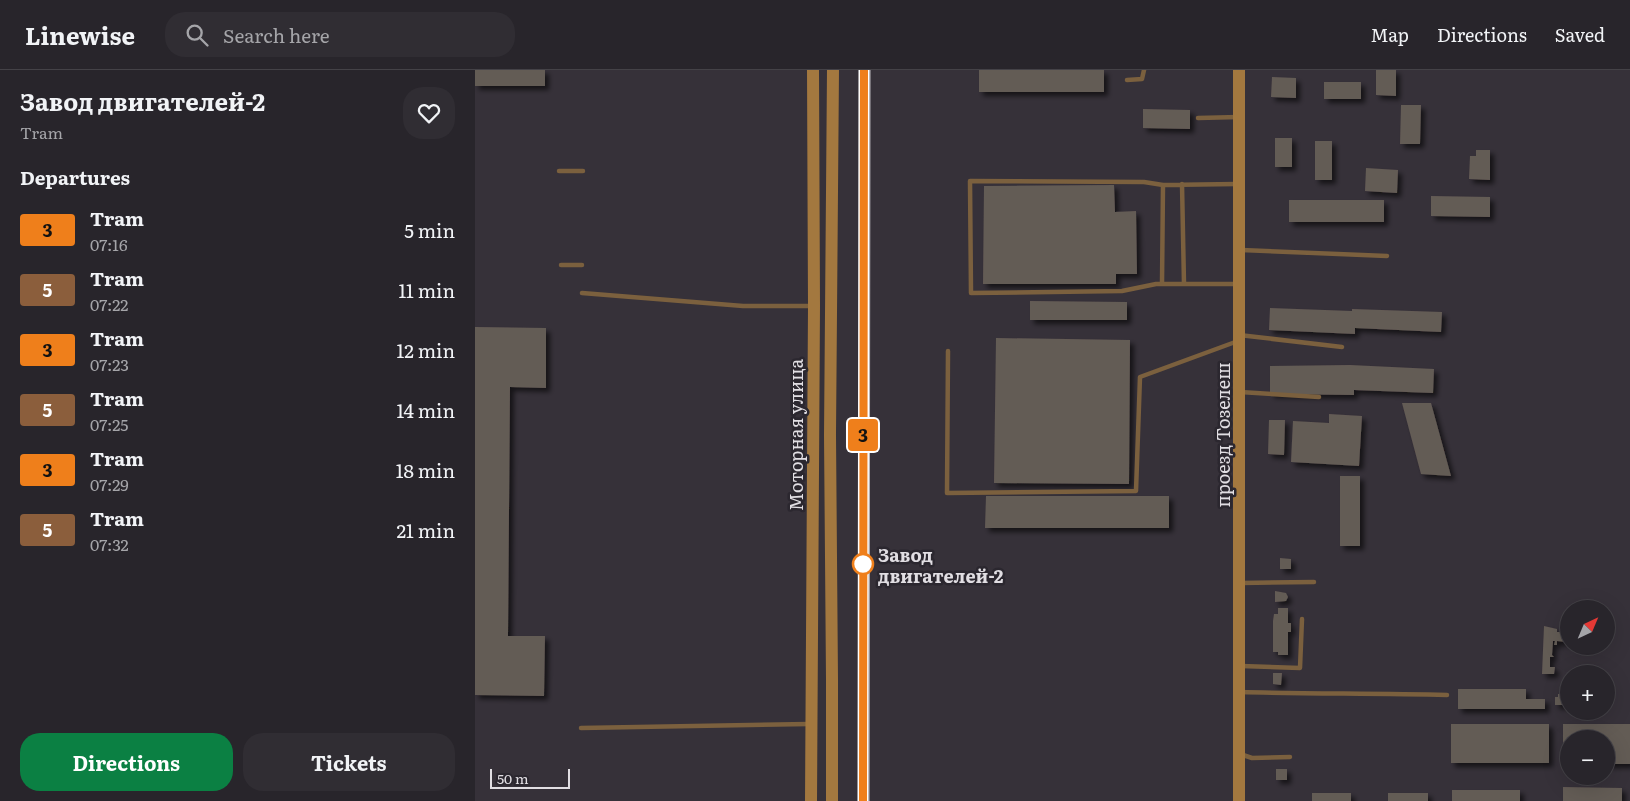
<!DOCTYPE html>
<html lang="en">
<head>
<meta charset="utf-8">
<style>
  :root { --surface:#28252b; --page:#302d33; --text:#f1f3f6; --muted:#a5a5a9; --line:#444247; --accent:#0b8043 }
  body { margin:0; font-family:Literata,serif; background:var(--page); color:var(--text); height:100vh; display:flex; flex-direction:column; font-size:19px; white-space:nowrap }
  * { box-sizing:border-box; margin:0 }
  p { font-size:16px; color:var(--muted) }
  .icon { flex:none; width:28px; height:28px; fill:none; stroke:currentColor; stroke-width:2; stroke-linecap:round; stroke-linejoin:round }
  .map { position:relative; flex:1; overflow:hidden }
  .drawer { display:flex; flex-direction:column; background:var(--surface); width:475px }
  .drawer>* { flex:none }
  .badge { padding:0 10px; border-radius:4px; font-size:18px; line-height:32px }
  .needle { width:32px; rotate:44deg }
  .fabs { position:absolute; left:1085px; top:530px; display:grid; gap:10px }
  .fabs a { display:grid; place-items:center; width:55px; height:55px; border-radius:50%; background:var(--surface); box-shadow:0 5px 20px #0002,0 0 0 1px var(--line); font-size:25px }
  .scale { position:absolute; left:15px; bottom:12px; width:80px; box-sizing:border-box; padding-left:5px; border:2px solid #e1dee3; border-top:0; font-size:14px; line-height:18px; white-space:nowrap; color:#e1dee3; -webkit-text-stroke:4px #2b272f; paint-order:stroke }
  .map>.badge { position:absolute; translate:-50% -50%; box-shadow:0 0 0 2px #fff }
  h2 { padding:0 20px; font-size:19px; line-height:45px }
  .round { display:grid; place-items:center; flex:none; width:52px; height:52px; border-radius:20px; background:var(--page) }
  .summary { display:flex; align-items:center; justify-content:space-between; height:85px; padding:0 20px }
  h1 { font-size:24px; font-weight:700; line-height:38px }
  .action { display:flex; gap:10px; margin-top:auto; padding:10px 20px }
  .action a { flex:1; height:58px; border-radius:20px; background:var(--accent); color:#fff; font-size:20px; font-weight:700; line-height:58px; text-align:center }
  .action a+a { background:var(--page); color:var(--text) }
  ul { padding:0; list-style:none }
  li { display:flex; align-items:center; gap:15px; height:60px; padding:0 20px }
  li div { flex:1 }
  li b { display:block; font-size:19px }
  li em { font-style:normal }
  li .badge { min-width:55px; font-weight:700; text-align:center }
  header { display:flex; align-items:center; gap:30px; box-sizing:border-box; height:70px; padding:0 25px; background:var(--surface); border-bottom:1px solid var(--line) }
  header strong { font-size:24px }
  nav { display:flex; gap:28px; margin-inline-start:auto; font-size:18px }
  .search { width:350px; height:45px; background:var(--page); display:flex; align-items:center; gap:12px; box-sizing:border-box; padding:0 18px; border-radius:20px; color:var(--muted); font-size:19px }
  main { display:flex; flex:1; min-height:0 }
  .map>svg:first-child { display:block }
  .building { fill:#645b55; filter:url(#shadow) }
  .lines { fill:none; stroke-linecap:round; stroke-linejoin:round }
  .lane { stroke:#7b603e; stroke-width:4.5 }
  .secondary { stroke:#a3783f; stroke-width:12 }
  .tram { stroke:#bfbcc1; stroke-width:1 }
  .line-casing { stroke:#fff; stroke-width:11 }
  .line { stroke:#ef7f1b; stroke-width:8 }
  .stop-dot { fill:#fff; stroke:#ef7f1b; stroke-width:2.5 }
  .labels { text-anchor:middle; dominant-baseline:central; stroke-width:5; stroke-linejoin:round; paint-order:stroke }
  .street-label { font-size:18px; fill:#e1dee3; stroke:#2b272f }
  .stop-label { font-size:18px; font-weight:bold; fill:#e1dee3; stroke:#2b272f; text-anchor:start }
</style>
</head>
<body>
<header>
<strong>Linewise</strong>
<div class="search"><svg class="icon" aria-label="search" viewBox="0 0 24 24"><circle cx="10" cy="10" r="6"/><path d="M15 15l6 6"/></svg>Search here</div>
<nav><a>Map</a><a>Directions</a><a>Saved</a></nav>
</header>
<main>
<section class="drawer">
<div class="summary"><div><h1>Завод двигателей-2</h1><p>Tram</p></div><a class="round"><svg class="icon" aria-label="heart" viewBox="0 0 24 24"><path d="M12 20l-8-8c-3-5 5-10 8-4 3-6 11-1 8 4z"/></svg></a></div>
<h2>Departures</h2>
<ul>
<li><span class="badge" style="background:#ef7f1b;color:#111">3</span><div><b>Tram</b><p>07:16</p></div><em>5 min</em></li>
<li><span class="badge" style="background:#8b5e3c;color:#fff">5</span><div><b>Tram</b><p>07:22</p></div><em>11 min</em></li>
<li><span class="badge" style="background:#ef7f1b;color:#111">3</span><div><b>Tram</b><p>07:23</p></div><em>12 min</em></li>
<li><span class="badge" style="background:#8b5e3c;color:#fff">5</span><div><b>Tram</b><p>07:25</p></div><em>14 min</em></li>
<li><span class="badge" style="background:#ef7f1b;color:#111">3</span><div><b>Tram</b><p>07:29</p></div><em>18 min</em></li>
<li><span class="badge" style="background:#8b5e3c;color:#fff">5</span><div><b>Tram</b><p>07:32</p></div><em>21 min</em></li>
</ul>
<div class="action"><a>Directions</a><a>Tickets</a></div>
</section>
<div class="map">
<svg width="1155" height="731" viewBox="0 0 1155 731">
  <defs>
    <filter id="shadow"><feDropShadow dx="4" dy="4" stdDeviation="2.5" flood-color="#0009"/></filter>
  </defs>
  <rect width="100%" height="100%" fill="#363139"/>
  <path class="building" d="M0,0H70V16H0Z
    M504,0H629V22H504Z
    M901,0H921V26L901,25Z
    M797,7L821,8V28L796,27Z
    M849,12H886V29H849Z
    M926,35H946L945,74H925Z
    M668,39L715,40V59L668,58Z
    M800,68H817V97H800Z
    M840,71H857V110H840Z
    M1001,80H1015V110L994,109L995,86H1001Z
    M891,98L923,100L922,123L890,121Z
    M639,115L640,142L661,141L662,204H641V214H508L509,116Z
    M956,126L1015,127V147L956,146Z
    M814,130H909V152H814Z
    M555,231L652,232V250H555Z
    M795,238L877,241V239L967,242L966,262L880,258V264L794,260Z
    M0,257L71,258V318L35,317L33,566H70L69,626L0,625Z
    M521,268L655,270L654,414L519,413Z
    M875,295L959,299L958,323L879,320V325L795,324V296Z
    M927,333H956L976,406L946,404Z
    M854,344L887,346L884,396L816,392L818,351L854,353Z
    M794,350H810L809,385L793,384Z
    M865,406H885V476H865Z
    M511,426H694V458H510Z
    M805,488L816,489V499H805Z
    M800,521L811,523L813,527L811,531L800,532Z
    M803,538H813V553H816V562H813V585H803V582H798V551L799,544H803Z
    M1069,556L1082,559V562H1092V572L1082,571V575H1079L1080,571H1078L1077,585L1079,587H1075V597H1080L1079,604H1067Z
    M798,603H807L806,615L798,614Z
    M983,619H1051V629H1070V639H983Z
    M1083,624H1089V627H1094V635H1080V627H1083Z
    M976,654H1074V693H976Z
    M1088,654H1155V694H1131V669H1094V693H1088Z
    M801,699H812V710H801Z
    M1088,717L1147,718V731H1088Z
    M977,720H1045V731H977Z
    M837,723H876V731H837Z
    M913,723H953V731H913Z"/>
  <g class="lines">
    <path class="lane" d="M652,10L667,9L669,0
      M723,48L764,47
      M84,101H108
      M707,114L709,214
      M762,114L688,115L669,112L495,111L496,223L647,221L681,214H763
      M766,180L912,186
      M86,195H107
      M687,214L688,115
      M107,223L268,236H338
      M764,265L867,277
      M473,281L472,423L661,421L665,307L763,271
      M765,322L844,327
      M766,513L839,512
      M766,596L825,598L827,549
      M765,622C834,624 903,623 972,625
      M106,658L334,654
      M765,684L777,688L815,687"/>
    <path class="secondary" d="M336,731L339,236L338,0
      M357,731V610L355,365L358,0
      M764,731V0"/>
    <path class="tram" d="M394,731L395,0"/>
  </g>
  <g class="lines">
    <defs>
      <path id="line" d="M388,731L389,0"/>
    </defs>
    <use href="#line" class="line-casing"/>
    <use href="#line" class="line"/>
  </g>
  <circle class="stop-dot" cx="388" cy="494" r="10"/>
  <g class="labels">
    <g class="street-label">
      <text transform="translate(320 365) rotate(-90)">Моторная улица</text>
      <text transform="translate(747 365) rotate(-90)">проезд Тозелеш</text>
    </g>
    <g class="stop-label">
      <text x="403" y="484">Завод<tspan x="403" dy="21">двигателей-2</tspan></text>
    </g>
  </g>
</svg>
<div class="fabs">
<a><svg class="needle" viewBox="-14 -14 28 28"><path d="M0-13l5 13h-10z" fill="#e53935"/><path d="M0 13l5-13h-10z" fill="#a5a5a9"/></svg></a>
<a>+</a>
<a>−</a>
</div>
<div class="scale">50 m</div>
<b class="badge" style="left:388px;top:365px;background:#ef7f1b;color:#111">3</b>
</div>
</main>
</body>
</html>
